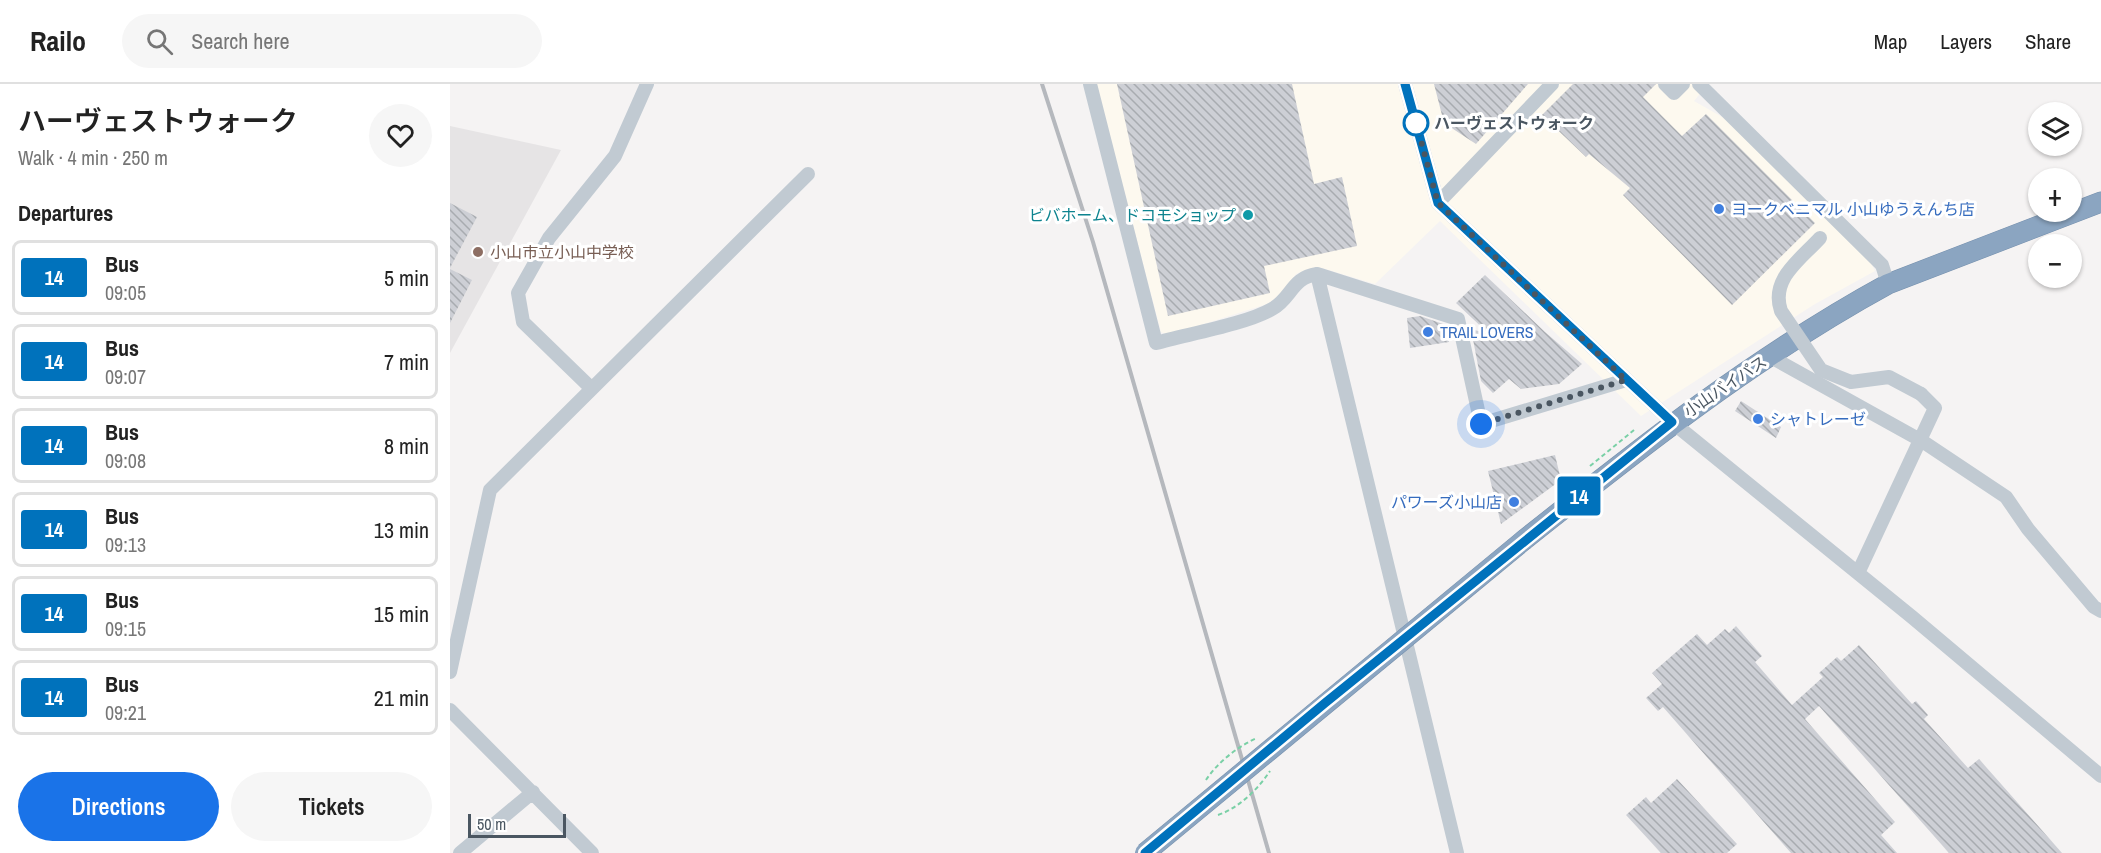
<!DOCTYPE html>
<html lang="en">
<head>
<meta charset="utf-8">
<style>
  :root { --surface:#fff; --page:#f6f6f6; --text:#222; --muted:#767676; --line:#e0e0e0; --accent:#1a73e8 }
  body { margin:0; font-family:"Archivo Narrow","Noto Sans JP",sans-serif; background:var(--page); color:var(--text); height:100vh; display:flex; flex-direction:column; font-size:22px; white-space:nowrap }
  * { box-sizing:border-box; margin:0 }
  p { font-size:20px; color:var(--muted) }
  .icon { flex:none; width:33px; height:33px; fill:none; stroke:currentColor; stroke-width:2; stroke-linecap:round; stroke-linejoin:round }
  .map { position:relative; flex:1; overflow:hidden }
  .drawer { display:flex; flex-direction:column; background:var(--surface); width:450px }
  .drawer>* { flex:none }
  .badge { padding:0 12px; border-radius:4px; font-size:21px; line-height:39px }
  .buttons { position:absolute; left:1578px; top:18px; display:grid; gap:12px }
  .buttons a { display:grid; place-items:center; width:54px; height:54px; border-radius:50%; background:var(--surface); box-shadow:0 2px 4px #0004; font-size:30px }
  .scale { position:absolute; left:18px; bottom:15px; width:98px; box-sizing:border-box; padding-left:6px; border:3px solid #4a5661; border-top:0; font-size:16px; line-height:21px; white-space:nowrap; color:#4a5661; -webkit-text-stroke:4px #fff; paint-order:stroke }
  .you { position:absolute; width:30px; height:30px; margin:-15px; border:4px solid #fff; border-radius:50%; background:#1a73e8; box-shadow:0 0 0 9px #1a73e833 }
  .map>.badge { position:absolute; translate:-50% -50%; box-shadow:0 0 0 3px #fff }
  h2 { padding:0 18px; font-size:22px; line-height:54px }
  .round { display:grid; place-items:center; flex:none; width:63px; height:63px; border-radius:32px; background:var(--page) }
  .head { display:flex; align-items:center; justify-content:space-between; height:102px; padding:0 18px }
  h1 { font-size:28px; font-weight:600; line-height:45px }
  .action { display:flex; gap:12px; margin-top:auto; padding:12px 18px }
  .action a { flex:1; height:69px; border-radius:36px; background:var(--accent); color:#fff; font-size:24px; font-weight:600; line-height:69px; text-align:center }
  .action a+a { background:var(--page); color:var(--text) }
  ul { padding:0; list-style:none }
  li { display:flex; align-items:center; gap:18px; height:75px; margin:0 12px 9px; padding:0 6px; border:3px solid var(--line); border-radius:9px }
  li div { flex:1 }
  li b { display:block; font-size:22px }
  li em { font-style:normal }
  li .badge { min-width:66px; font-weight:700; text-align:center }
  header { display:flex; align-items:center; gap:36px; box-sizing:border-box; height:84px; padding:0 30px; background:var(--surface); border-bottom:2px solid var(--line) }
  header strong { font-size:28px }
  nav { display:flex; gap:33px; margin-inline-start:auto; font-size:21px }
  .search { width:420px; height:54px; background:var(--page); display:flex; align-items:center; gap:15px; box-sizing:border-box; padding:0 21px; border-radius:33px; color:var(--muted); font-size:22px }
  main { display:flex; flex:1; min-height:0 }
  .map>svg:first-child { display:block }
  .commercial { fill:#fdf9ef }
  .education { fill:#e6e4e5 }
  .building { fill:url(#building-back-hatch) }
  .lines { fill:none; stroke-linecap:round; stroke-linejoin:round }
  .highway-casing { stroke:#7690ad; stroke-width:21 }
  .path { stroke:#7ad0a6; stroke-width:2; stroke-dasharray:4.5 3; stroke-linecap:butt }
  .minor { stroke:#c1cad2; stroke-width:14 }
  .highway { stroke:#8ba5c1; stroke-width:20 }
  .rail { stroke:#b5b8bd; stroke-width:4 }
  .highway-bridge-casing { stroke:#7690ad; stroke-width:21; stroke-linecap:butt }
  .path-bridge { stroke:#7ad0a6; stroke-width:2; stroke-dasharray:4.5 3; stroke-linecap:butt }
  .minor-bridge { stroke:#c1cad2; stroke-width:14 }
  .highway-bridge { stroke:#8ba5c1; stroke-width:20 }
  .line-casing { stroke:#fff; stroke-width:14 }
  .line { stroke:#0072bc; stroke-width:9 }
  .walk { stroke:#4a5661; stroke-width:6; stroke-dasharray:0 10.8 }
  .stop-dot { fill:#fff; stroke:#0072bc; stroke-width:3 }
  .shop-dot { fill:#3f7fe0; stroke:#fff; stroke-width:2 }
  .culture-dot { fill:#0f9aa8; stroke:#fff; stroke-width:2 }
  .education-dot { fill:#8d6e63; stroke:#fff; stroke-width:2 }
  .labels { text-anchor:middle; dominant-baseline:central; stroke-width:6; stroke-linejoin:round; paint-order:stroke }
  .stop-label { font-size:16px; font-weight:bold; fill:#4a5661; stroke:#fff; text-anchor:start }
  .shop-label { font-size:16px; fill:#366cbe; stroke:#fff; text-anchor:start }
  .culture-label { font-size:16px; fill:#0d838f; stroke:#fff; text-anchor:end }
  .education-label { font-size:16px; fill:#785e54; stroke:#fff; text-anchor:start }
  .street-label { font-size:16px; fill:#4a5661; stroke:#fff }
</style>
</head>
<body>
<header>
<strong>Railo</strong>
<div class="search"><svg class="icon" aria-label="search" viewBox="0 0 24 24"><circle cx="10" cy="10" r="6"/><path d="M15 15l6 6"/></svg>Search here</div>
<nav><a>Map</a><a>Layers</a><a>Share</a></nav>
</header>
<main>
<section class="drawer">
<div class="head"><div><h1>ハーヴェストウォーク</h1><p>Walk · 4 min · 250 m</p></div><a class="round"><svg class="icon" aria-label="heart" viewBox="0 0 24 24"><path d="M12 20l-8-8c-3-5 5-10 8-4 3-6 11-1 8 4z"/></svg></a></div>
<h2>Departures</h2>
<ul>
<li><span class="badge" style="background:#0072bc;color:#fff">14</span><div><b>Bus</b><p>09:05</p></div><em>5 min</em></li>
<li><span class="badge" style="background:#0072bc;color:#fff">14</span><div><b>Bus</b><p>09:07</p></div><em>7 min</em></li>
<li><span class="badge" style="background:#0072bc;color:#fff">14</span><div><b>Bus</b><p>09:08</p></div><em>8 min</em></li>
<li><span class="badge" style="background:#0072bc;color:#fff">14</span><div><b>Bus</b><p>09:13</p></div><em>13 min</em></li>
<li><span class="badge" style="background:#0072bc;color:#fff">14</span><div><b>Bus</b><p>09:15</p></div><em>15 min</em></li>
<li><span class="badge" style="background:#0072bc;color:#fff">14</span><div><b>Bus</b><p>09:21</p></div><em>21 min</em></li>
</ul>
<div class="action"><a>Directions</a><a>Tickets</a></div>
</section>
<div class="map">
<svg width="1651" height="769" viewBox="0 0 1651 769">
  <defs>
    <pattern id="building-back-hatch" width="6" height="6" patternUnits="userSpaceOnUse" patternTransform="scale(1.5)"><rect width="6" height="6" fill="#cdcfd5"/><path d="M-1 5l2 2M0 0l6 6M5-1l2 2" fill="none" stroke="#a8abb0"/></pattern>
  </defs>
  <rect width="100%" height="100%" fill="#f5f3f3"/>
  <path class="commercial" d="M646,0H1258L1244,17L1281,38L1419,176L1425,187L1365,220L1191,332L990,137L925,200L872,184L858,185L846,190L829,212L817,220L719,251L711,248Z"/>
  <path class="education" d="M0,42L111,66L0,269Z"/>
  <path class="building" d="M667,0H842L864,100L892,93L907,162L814,182L820,209L718,232Z
    M984,0H1078L1026,60L994,39Z
    M1123,0H1206L1193,13L1232,52L1256,30L1365,139L1282,221L1173,111L1180,104L1139,70L1136,73L1092,31Z
    M0,119L27,133L0,184Z
    M0,185L22,196L0,239Z
    M1035,191L1095,248L1132,280L1109,300L1071,305L1059,295L1043,309L1031,297L1021,245L1039,250L1006,219Z
    M970,232L996,241L999,258L960,264L957,234Z
    M1291,317L1331,343L1326,354L1285,327Z
    M1105,371L1111,396L1051,440L1038,387Z
    M1286,542L1312,572L1305,578L1342,621L1373,593L1369,589L1387,573L1391,577L1409,561L1462,620L1466,617L1478,631L1474,635L1518,684L1529,675L1612,769H1499L1369,622L1355,635L1445,738L1431,751L1447,769H1341L1213,623L1208,627L1196,614L1212,600L1202,589L1247,550L1257,561L1275,545L1279,549Z
    M1227,695L1287,760L1277,769H1211L1176,731L1196,713L1201,719Z"/>
  <g class="lines">
    <defs>
      <path id="highway" d="M1074,456C1191,363 1306,272 1438,200L1651,118"/>
    </defs>
    <use href="#highway" class="highway-casing"/>
    <path class="path" d="M1140,382L1184,346"/>
    <path class="minor" d="M640,0L706,259C738,250 796,240 822,225C842,214 841,194 867,190L1008,235L1031,340L1176,296
      M955,0L988,119L1222,338L1462,533L1651,692
      M1215,0L1224,9L1233,0
      M1249,0L1432,181L1438,200
      M988,119L1102,0
      M867,190L1007,769
      M1319,272L1472,357L1556,413L1578,445L1644,523L1651,527
      M141,304L73,238L68,209L99,154L165,72L197,0
      M1408,489L1485,324L1471,310
      M0,588L40,406L358,90
      M0,626L142,769
      M10,769L83,708"/>
    <use href="#highway" class="highway"/>
    <path class="rail" d="M592,0L643,158L819,769"/>
    <defs>
      <path id="highway-bridge" d="M695,769L1074,456"/>
    </defs>
    <use href="#highway-bridge" class="highway-bridge-casing"/>
    <path class="path-bridge" d="M756,696C767,679 788,662 807,654
      M768,731C789,724 808,705 820,687"/>
    <path class="minor-bridge" d="M1370,154C1350,176 1320,195 1331,227L1371,286L1401,298L1439,293L1471,310"/>
    <use href="#highway-bridge" class="highway-bridge"/>
  </g>
  <g class="lines">
    <defs>
      <path id="line" d="M695,769L875,619L1222,338L988,119L955,0"/>
    </defs>
    <use href="#line" class="line-casing"/>
    <use href="#line" class="line"/>
    <path class="walk" d="M966,39L988,119L1176,296L1031,340"/>
  </g>
  <circle class="stop-dot" cx="966" cy="39" r="12"/>
  <g class="shop-dot">
    <circle cx="1269" cy="125" r="6"/>
    <circle cx="978" cy="248" r="6"/>
    <circle cx="1308" cy="335" r="6"/>
    <circle cx="1064" cy="418" r="6"/>
  </g>
  <circle class="culture-dot" cx="798" cy="131" r="6"/>
  <circle class="education-dot" cx="28" cy="168" r="6"/>
  <g class="labels">
    <g class="stop-label">
      <text x="984" y="39">ハーヴェストウォーク</text>
    </g>
    <g class="shop-label">
      <text x="1281" y="125">ヨークベニマル 小山ゆうえんち店</text>
      <text x="990" y="248">TRAIL LOVERS</text>
      <text x="1320" y="335">シャトレーゼ</text>
      <text x="1052" y="418" text-anchor="end">パワーズ小山店</text>
    </g>
    <g class="culture-label">
      <text x="786" y="131">ビバホーム、ドコモショップ</text>
    </g>
    <g class="education-label">
      <text x="40" y="168">小山市立小山中学校</text>
    </g>
    <g class="street-label">
      <text transform="translate(1275 302) rotate(-34)">小山バイパス</text>
    </g>
  </g>
</svg>
<div class="buttons">
<a><svg class="icon" aria-label="layers" viewBox="0 0 24 24"><path d="M12 4l9 5-9 5-9-5zM3 14l9 5 9-5"/></svg></a>
<a>+</a>
<a>−</a>
</div>
<div class="scale">50 m</div>
<div class="you" style="left:1031px;top:340px"></div>
<b class="badge" style="left:1129px;top:412px;background:#0072bc;color:#fff">14</b>
</div>
</main>
</body>
</html>
